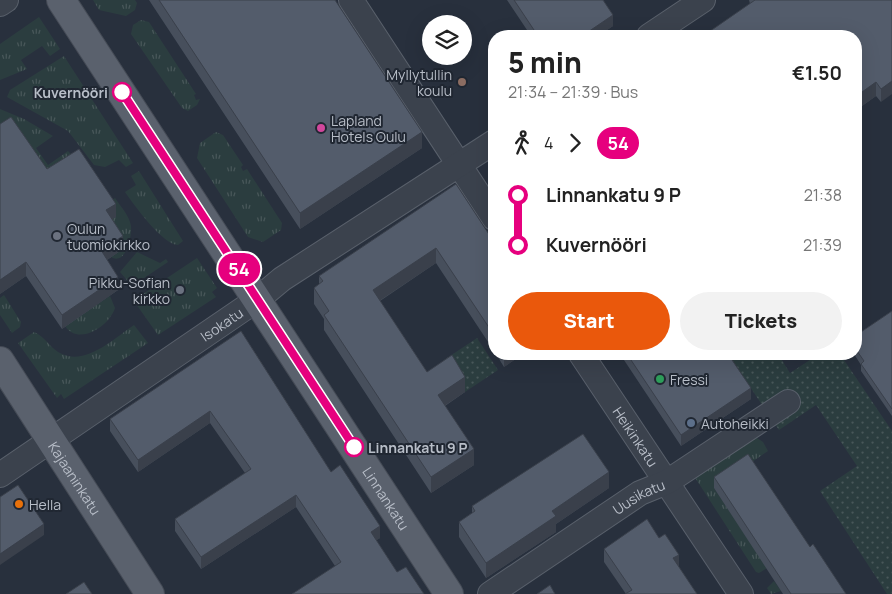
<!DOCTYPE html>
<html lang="en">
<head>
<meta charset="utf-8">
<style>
  :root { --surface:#fff; --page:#f2f2f2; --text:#222; --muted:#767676; --accent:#ea580c }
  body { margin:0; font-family:Manrope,sans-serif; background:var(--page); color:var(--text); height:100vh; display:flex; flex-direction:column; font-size:19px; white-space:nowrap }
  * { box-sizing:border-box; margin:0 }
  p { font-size:16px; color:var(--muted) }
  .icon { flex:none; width:28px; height:28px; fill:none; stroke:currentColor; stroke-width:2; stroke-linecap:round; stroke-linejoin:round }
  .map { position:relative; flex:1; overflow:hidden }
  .panel { position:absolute; left:488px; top:30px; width:374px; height:330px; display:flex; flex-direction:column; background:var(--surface); border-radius:20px; box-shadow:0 5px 20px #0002 }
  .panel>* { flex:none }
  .badge { padding:0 10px; border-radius:16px; font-size:18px; line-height:32px }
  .fabs { position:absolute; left:422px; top:15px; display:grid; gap:10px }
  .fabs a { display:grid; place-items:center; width:50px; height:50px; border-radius:50%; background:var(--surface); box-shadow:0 5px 20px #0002; font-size:25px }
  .map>.badge { position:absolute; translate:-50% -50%; box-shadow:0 0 0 2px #fff }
  .legs { display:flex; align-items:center; gap:8px; height:55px; padding:0 20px; font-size:16px }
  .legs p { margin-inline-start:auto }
  .headline { display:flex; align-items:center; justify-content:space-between; height:85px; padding:0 20px }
  h1 { font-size:28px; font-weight:800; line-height:38px }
  .button { display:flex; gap:10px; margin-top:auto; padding:10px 20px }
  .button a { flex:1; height:58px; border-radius:30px; background:var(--accent); color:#fff; font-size:20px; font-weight:800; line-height:58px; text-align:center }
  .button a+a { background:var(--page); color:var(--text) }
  ul { padding:0 20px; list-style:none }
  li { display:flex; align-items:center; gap:18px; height:50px; font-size:19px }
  li i { display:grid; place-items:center; width:8px; height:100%; margin:0 6px; background:currentColor }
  li i::after { content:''; width:12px; height:12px; margin:-6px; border:4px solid; border-radius:50%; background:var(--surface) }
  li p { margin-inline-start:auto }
  li:first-child i { background:linear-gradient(#0000 50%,currentColor 0) }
  li:last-child i { background:linear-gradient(currentColor 50%,#0000 0) }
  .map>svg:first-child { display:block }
  .grass { fill:url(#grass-tufts) }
  .park { fill:url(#park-dots) }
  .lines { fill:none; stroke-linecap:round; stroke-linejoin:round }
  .minor-casing { stroke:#59606b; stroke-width:26 }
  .major-casing { stroke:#454b56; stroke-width:30 }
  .minor { stroke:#3b424d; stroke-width:24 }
  .major { stroke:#5a616d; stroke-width:28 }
  .wall { fill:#474f5c }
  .shaded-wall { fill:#3a404b }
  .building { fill:#535c6b; stroke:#3a404b }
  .line-1-casing { stroke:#fff; stroke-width:11 }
  .line-1 { stroke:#e6007e; stroke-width:8 }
  .education-dot { fill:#8d6e63; stroke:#202732; stroke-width:2 }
  .stop-1-dot { fill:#fff; stroke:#e6007e; stroke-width:2.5 }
  .hotel-dot { fill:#d1479c; stroke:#202732; stroke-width:2 }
  .worship-dot { fill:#6b7280; stroke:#202732; stroke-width:2 }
  .leisure-dot { fill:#2e9e5b; stroke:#202732; stroke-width:2 }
  .service-dot { fill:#5c6f8a; stroke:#202732; stroke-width:2 }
  .food-dot { fill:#e8710a; stroke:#202732; stroke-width:2 }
  .labels { text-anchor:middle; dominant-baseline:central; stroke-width:4; stroke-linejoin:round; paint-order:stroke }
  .poi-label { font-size:14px; fill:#b8bec8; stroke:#202732; text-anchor:start }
  .stop-label { font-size:14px; font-weight:bold; fill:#b8bec8; stroke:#202732; text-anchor:end }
  .street-label { font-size:14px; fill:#b8bec8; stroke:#202732 }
</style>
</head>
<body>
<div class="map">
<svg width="892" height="594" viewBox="0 0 892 594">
  <defs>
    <pattern id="grass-tufts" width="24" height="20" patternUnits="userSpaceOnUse" patternTransform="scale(1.25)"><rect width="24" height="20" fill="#2b3d3f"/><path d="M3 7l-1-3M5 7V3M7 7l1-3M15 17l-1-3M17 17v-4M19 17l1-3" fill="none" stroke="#485759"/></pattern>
    <pattern id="park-dots" width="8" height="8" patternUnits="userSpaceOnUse" patternTransform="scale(1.25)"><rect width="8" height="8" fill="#2b3d3f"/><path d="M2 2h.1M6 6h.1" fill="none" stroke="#485759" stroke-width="1.8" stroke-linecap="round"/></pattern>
  </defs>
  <rect width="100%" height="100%" fill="#28303d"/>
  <path class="grass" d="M93,0H135L137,3L135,10L126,16L99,10Z
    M39,17L60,49L50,56L42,46L21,60L27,69L0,80V44Z
    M141,20L149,22L196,94L194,95L196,100L200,99L197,105L188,111L182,108L131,34L133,25Z
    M64,56L133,163L126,167L119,160L105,167L94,165L68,131L7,97L10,90Z
    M0,109L24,119L53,136L36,148L48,165L68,151L79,162L47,183L0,138Z
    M216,132L223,135L243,165L241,167L243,171L247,169L282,223L281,230L263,242L248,237L197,158L200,143Z
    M139,171L183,241L178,245C163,245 134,205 125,192L136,185L131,176Z
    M115,198C121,207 129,215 131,226C132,236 126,266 111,257L123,249L106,223L107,204Z
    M137,252L160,263L166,259L168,262L132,286L120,272Z
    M197,258L217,288L212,292L216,297L158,335L136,304L137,298Z
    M4,295L21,322L20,327L12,333L0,315V298Z
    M110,296L115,308C109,327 78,346 65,326Z
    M134,325L148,343L64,399L61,394L57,398L18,343L34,332C44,336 49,346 58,352C84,368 113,339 134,325Z
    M754,436L763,442L768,451L714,488L767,568L759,573L756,572L694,476Z
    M774,581L781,591L771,594L767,588Z"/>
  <path class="park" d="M477,338L498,370L465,392L444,360Z
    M728,354H778L790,373L819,354H840L892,431V594H887L820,491L857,466L816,405L779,430Z"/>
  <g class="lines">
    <defs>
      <g id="minor">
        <path d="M351,0L494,218"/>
        <path d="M0,4L6,0"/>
        <path d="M649,36L703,0"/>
        <path id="s1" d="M581,354L741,594"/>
        <path id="s2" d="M0,475L258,299L282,279L494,142"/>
        <path id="s3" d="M490,594L640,493L667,482L788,402"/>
      </g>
      <g id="major">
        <path id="s4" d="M61,0L449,594"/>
        <path id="s5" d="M0,361L150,594"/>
      </g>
    </defs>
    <use href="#minor" class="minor-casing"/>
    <use href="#major" class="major-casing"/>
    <use href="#minor" class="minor"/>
    <use href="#major" class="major"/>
  </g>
  <path class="wall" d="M149,0H335L422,148L300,229Z
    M507,0H603L613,26L598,36H531Z
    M749,0H892L881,102L876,96L855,111V36L750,4Z
    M47,169L116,217L112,219L123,249L107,260L118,290L62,329L26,276L0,294Z
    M456,184L494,242V351L436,263L380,301L427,372L465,392L445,406L474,465L431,493L324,330V319L314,304V288L319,284V276Z
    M892,311V416L861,371V365L854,354H855V336Z
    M241,331L331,472L380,538L376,540L397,572L424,594L335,566L296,507L201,569L175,531V519L245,473L210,423L138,472L110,431V419Z
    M496,354H523L504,367Z
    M620,354H728L751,399L681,446Z
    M714,477L810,547L846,594H783L714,488Z
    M609,488L556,524V532L486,578L459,537V522L472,513V506Z
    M604,549L679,566L626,594L604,562Z"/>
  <path class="shaded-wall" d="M613,15V26L598,36H582Z
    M892,81V94L881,102V89Z
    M876,82V96L855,111V97Z
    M422,132V148L300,229V213Z
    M116,204V217L106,223V210Z
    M123,236V249L101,264V250Z
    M436,248V263L373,305V290Z
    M26,262V276L0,294V280Z
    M118,277V290L62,329V315Z
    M504,354H523L504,367Z
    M465,377V392L438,410V395Z
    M751,388V399L681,446V435Z
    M210,411V423L138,472V460Z
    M474,449V465L431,493V477Z
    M609,472V488L556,524V532L486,578V563L552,511Z
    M296,495V507L201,569V557Z
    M44,524V535L0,565V554Z
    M380,526V538L371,544V532Z
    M679,555V568L673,558Z"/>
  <path class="building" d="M159,0H335L422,132L300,213Z
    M514,0H603L613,15L582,36H538Z
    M755,0H892V81L881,89L876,82L855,97V36H703Z
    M11,117L47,169L79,149L116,204L106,210L123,236L101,250L118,277L62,315L26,262L0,280V124Z
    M456,184L494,242V335L436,248L373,290L427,372L452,355L465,377L438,395L474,449L431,477L324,315L329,311L314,288L323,281L319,276Z
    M892,311V409L861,364L864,361L855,348V336Z
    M241,331L331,472L340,465L380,526L371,532L397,572L406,567L424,594H292L341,562L296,495L201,557L175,519L251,469L210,411L138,460L110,419Z
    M627,354H728L751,388L681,435Z
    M583,434L609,472L552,511L556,516L486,563L459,522L475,511L472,506Z
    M748,454L810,547L813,544L846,594H791L714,477Z
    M18,485L44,524L0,554V497Z
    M647,519L659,538L665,534L679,555L673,558L697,594H625L632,590L604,549Z
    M84,582L92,594H66Z
    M550,585L555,594H537Z"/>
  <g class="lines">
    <defs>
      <path id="line-1" d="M122,92L354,447"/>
    </defs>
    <use href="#line-1" class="line-1-casing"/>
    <use href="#line-1" class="line-1"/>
  </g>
  <circle class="education-dot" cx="462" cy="82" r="5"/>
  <g class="stop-1-dot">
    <circle cx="122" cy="92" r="9"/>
    <circle cx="354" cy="447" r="9"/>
  </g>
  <circle class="hotel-dot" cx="321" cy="128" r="5"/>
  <g class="worship-dot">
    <circle cx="57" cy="236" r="5"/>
    <circle cx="180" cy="290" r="5"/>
  </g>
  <circle class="leisure-dot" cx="660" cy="379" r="5"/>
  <circle class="service-dot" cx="691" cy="423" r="5"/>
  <circle class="food-dot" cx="19" cy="504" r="5"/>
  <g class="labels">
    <g class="poi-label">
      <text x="452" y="74" text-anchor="end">Myllytullin<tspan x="452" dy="16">koulu</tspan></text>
      <text x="331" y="120">Lapland<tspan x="331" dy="16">Hotels Oulu</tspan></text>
      <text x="67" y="228">Oulun<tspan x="67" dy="16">tuomiokirkko</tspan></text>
      <text x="170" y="282" text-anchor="end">Pikku-Sofian<tspan x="170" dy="16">kirkko</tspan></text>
      <text x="670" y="379">Fressi</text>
      <text x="701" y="423">Autoheikki</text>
      <text x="29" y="504">Hella</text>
    </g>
    <g class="stop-label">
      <text x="108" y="92">Kuvernööri</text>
      <text x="368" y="447" text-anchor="start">Linnankatu 9 P</text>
    </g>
    <g class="street-label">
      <text stroke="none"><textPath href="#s2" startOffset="268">Isokatu</textPath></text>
      <text stroke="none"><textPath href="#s1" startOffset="99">Heikinkatu</textPath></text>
      <text stroke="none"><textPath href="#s5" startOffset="139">Kajaaninkatu</textPath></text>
      <text stroke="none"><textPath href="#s3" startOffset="178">Uusikatu</textPath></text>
      <text stroke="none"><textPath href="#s4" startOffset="595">Linnankatu</textPath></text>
    </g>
  </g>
</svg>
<div class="fabs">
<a><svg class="icon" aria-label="layers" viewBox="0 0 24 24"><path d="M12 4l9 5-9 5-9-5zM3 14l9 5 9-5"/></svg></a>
</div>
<b class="badge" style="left:239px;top:269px;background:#e6007e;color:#fff">54</b>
<section class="panel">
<div class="headline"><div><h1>5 min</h1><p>21:34 – 21:39 · Bus</p></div><b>€1.50</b></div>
<div class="legs"><svg class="icon" aria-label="walk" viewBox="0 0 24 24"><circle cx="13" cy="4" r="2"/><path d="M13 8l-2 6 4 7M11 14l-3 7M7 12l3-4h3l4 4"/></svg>4<svg class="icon" aria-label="forward" viewBox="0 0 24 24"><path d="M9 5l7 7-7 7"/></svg><b class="badge" style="background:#e6007e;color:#fff">54</b></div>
<ul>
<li><i style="color:#e6007e"></i><b>Linnankatu 9 P</b><p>21:38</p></li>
<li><i style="color:#e6007e"></i><b>Kuvernööri</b><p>21:39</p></li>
</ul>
<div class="button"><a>Start</a><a>Tickets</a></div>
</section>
</div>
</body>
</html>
